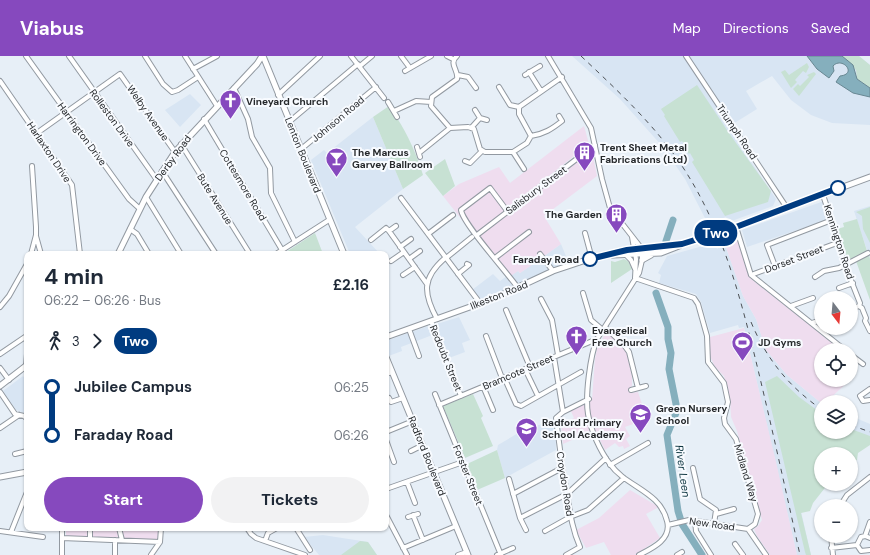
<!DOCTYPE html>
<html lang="en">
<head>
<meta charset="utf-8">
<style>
  :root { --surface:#fff; --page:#f2f2f3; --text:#1f2937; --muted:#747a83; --accent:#8649be }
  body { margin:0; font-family:"DM Sans",sans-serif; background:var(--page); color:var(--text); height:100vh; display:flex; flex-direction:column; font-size:15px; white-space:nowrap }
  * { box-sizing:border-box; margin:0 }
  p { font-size:13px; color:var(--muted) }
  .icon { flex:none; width:22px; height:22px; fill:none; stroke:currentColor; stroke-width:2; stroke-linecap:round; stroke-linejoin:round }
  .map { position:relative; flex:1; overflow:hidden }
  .sheet { position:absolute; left:24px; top:195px; width:365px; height:280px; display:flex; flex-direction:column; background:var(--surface); border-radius:8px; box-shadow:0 1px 3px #0004 }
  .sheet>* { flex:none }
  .badge { padding:0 8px; border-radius:13px; font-size:14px; line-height:26px }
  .needle { width:26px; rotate:164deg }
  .fabs { position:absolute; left:814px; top:235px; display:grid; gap:8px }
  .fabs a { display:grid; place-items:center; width:44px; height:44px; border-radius:50%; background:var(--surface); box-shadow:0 1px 3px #0004; font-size:20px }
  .map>.badge { position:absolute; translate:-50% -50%; box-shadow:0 0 0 2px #fff }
  .legs { display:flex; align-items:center; gap:6px; height:44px; padding:0 20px; font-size:13px }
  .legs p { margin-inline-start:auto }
  .summary { display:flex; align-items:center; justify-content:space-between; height:68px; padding:0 20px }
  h1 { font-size:22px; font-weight:700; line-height:30px }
  .cta { display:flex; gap:8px; margin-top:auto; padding:8px 20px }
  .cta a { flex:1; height:46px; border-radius:24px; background:var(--accent); color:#fff; font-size:16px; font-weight:700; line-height:46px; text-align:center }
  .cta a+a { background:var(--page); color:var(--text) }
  ul { padding:0 20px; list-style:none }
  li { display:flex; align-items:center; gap:14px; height:48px; font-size:15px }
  li i { display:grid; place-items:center; width:6px; height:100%; margin:0 5px; background:currentColor }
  li i::after { content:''; width:10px; height:10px; margin:-5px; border:3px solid; border-radius:50%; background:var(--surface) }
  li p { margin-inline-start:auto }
  li:first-child i { background:linear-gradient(#0000 50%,currentColor 0) }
  li:last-child i { background:linear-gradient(currentColor 50%,#0000 0) }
  header { display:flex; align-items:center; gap:24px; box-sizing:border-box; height:56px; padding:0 20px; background:var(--accent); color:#fff }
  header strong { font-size:19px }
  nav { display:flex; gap:22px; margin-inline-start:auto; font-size:14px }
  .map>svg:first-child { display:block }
  .built { fill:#d8e5f3 }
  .industrial { fill:#efddef }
  .green { fill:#c7e1d3 }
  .water { fill:#85afbd; stroke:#688792 }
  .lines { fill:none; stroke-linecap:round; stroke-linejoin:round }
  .river { stroke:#85afbd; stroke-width:7 }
  .minor-casing { stroke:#9299a1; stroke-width:6 }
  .major-casing { stroke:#9299a1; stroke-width:7 }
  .minor { stroke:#fff; stroke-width:4 }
  .major { stroke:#fff; stroke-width:5 }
  .rail { stroke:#4d5155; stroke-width:1; stroke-dasharray:5 5; stroke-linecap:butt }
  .major-bridge-casing { stroke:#9299a1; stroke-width:7; stroke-linecap:butt }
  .major-bridge { stroke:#fff; stroke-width:5 }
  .line-1-casing { stroke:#fff; stroke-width:9 }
  .line-1 { stroke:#003b80; stroke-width:6 }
  .stop-1-dot { fill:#fff; stroke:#003b80; stroke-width:2 }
  .labels { text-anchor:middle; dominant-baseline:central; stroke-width:4; stroke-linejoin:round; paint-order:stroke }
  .poi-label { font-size:10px; font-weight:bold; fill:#26292c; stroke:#f8fbff; text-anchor:start }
  .street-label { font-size:10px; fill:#26292c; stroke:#f8fbff }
  .stop-label { font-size:10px; font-weight:bold; fill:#26292c; stroke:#f8fbff; text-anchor:end }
  .water-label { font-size:11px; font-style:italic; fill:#0e3641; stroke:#f8fbff }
</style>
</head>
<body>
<header>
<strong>Viabus</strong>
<nav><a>Map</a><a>Directions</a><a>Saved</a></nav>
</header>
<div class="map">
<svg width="870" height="499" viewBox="0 0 870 499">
  <rect width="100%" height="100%" fill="#e7eff7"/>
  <path class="built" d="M572,0H859L870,9V69L832,67L811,59L791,44L772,20L746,35L757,53L728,71L776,143L773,150L729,166L726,161L718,164L719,169L710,172L685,123L662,90L620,43Z
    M190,38L201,49L180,71L165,54Z
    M373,61L403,133L355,171L380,198H350L311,104L324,94L327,97Z
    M824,145L830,163L747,191L742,174Z
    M870,150V203L854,155Z
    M722,180L743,240L756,263L766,294L787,319L821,347V373L789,403L811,499H797L744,271L739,272L738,269L710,277L701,246L696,238L659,227L661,219L658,217L667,200L710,188L718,193L715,182Z
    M561,188L568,205L509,234L480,244L472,234L493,218L500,225L507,220L518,215L520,217Z
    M459,261L470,284L462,287L465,296L449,302L436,271L437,268Z
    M431,269L435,278L401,291L402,295L386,301V285Z
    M23,320L27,326V358L16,354L3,335Z
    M851,360L870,368V389L851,376Z
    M555,363L556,394L505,422L497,394L498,389L520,376Z
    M323,479L368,486L377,499H319L304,481Z"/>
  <path class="industrial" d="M584,70L589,88L508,153L511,156L592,95L597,120L544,160L561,188L532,209L520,217L518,215L508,222L443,140L459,128L499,111L510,127Z
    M735,176L750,222L841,294H821V324H850L826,346L821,347L787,319L766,294L756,263L743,240L722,180Z
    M744,272L776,406L797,499H770L757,480L754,473L758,470L762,464L737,375L731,361L730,343L724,320L715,311L710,300V281Z
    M605,278L611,280L620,287L627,298L632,320V330L630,331L631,337L638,336L647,363L625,371L630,380L626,383L630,390L624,393L623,390L619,391L615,387L605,394L598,380L586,384L581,380L563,388L561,368L574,362L570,353L585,345L592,344L595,303L597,293Z
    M630,434L659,451L646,458L660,482L635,499H611L604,486L586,492L576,474L599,462Z
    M66,472H160L157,484L66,480Z"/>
  <path class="green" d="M842,0H859L870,9V32L857,23L856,14Z
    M807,7L809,11L806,17L803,15L795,24L797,26L791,32L781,16L785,14L789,19Z
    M814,16L816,18L799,40L793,33L798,28L800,30L809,21L807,19Z
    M697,29L731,80L771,135L768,146L725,160L692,106L694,104L690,97L689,98L685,93L687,92L682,85L680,86L664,60L665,59L661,53Z
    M389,50L395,63L397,62C408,79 417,99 423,119L403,133L373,61Z
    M445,103L455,130L443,140L425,117Z
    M870,151V187L863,173L862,160L856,156Z
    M857,163L867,195L848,204L837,173L844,171L843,167Z
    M315,177L323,198H283Z
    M869,199L870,203V244L856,205Z
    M624,203L628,205L632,213L611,227V205L615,206Z
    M777,320L799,341L821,357V376H851V373L870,380V389L858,397L857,404L851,408V398H821V428H828L813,447L810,455L801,457L811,499H806L805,496L765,326Z
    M473,338L483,360L481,362L493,390L465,402L443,350Z
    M497,394L505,422L477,434L467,408Z
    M360,485L368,486L377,499H341Z"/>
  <path class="water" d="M807,0H842L853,9L857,23L870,32V41L853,37L836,26L840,20C858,18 842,0 833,10L834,15L829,22L817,13Z"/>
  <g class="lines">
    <path class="river" d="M666,185L673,164
      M656,237L668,271V283L671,297L669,313L676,348V357L667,379L678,455L682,468L702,499"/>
    <defs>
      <path id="minor" d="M26,0L129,143L140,153
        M69,0L157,124
        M145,0L163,28L172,36L178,34L198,21
        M185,0L217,50
        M351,0L384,42
        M401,0L410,12
        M447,0L453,3
        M457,0C448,8 459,14 457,23L432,41L431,50L450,72L468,71L474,73L480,93L485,96H513L527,87L531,80L519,58V51L562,21
        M548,0L591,72L602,123L610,152L642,193V204L639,217L597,283C590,300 585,340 588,358C591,375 600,395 610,408C626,431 660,435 667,465C672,483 653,492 639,499
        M686,0L787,152
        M360,10L372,0
        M193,13L217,0
        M405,15L431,0
        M529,16L541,35
        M458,19L468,21L476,32
        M525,19L540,10
        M0,25L72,129L80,198
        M499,31L510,49L519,51
        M234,32L248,63L252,81L270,112L271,137L295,186
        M278,39L320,0
        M388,46L397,61
        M475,54L480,62L487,64
        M394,55L416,45L431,46
        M204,63L282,194
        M289,66L358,8
        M471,72L480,62
        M37,77L120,18L175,96
        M531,80C544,78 552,73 562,65L559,60
        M181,88L250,198
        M417,91L420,101
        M300,94L376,31
        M513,96L524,113
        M419,97L450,72
        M465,105L470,107L482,95
        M162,115L216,198
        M823,139L838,184C837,190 856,237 860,247L859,250L862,252L866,262L865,265L870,275
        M146,141L181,198
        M401,142L480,247
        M508,156L490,132L461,154C463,168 507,216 518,232
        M736,171L751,219L845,294
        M130,173L137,178L149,198
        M389,175L427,228
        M585,177L592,203
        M428,178L453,159
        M477,179L595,89
        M36,180L41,198
        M632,181L636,203L635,222
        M371,184L386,172L389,175L396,170
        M400,191L411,183
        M31,198L36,179V171L32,110
        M276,198L329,164
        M540,198L553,215
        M626,199L631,204L635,213
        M446,202L472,181
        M495,202L529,176
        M409,203L420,195
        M391,205L404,196
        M775,210L767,189L832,164
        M458,218L469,209L467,208
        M403,219L415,211
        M751,219L837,187
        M815,221L824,215L839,212L868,197
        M635,222L694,242L698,248L707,280L708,306L724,327L728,346L724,362L725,368L736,383L758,458L755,468L748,473
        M839,232L853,227
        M583,237L591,264L604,275
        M541,243L552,264L558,299
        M791,250L813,242
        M0,251L9,240L27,208
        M851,253L859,250
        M506,254L530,311
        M437,263C423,237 422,222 445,202
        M431,265L461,340
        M812,267L821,264
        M606,272L624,289L629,296L638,332
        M409,273L419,300
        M486,280L502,322
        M0,298L25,281
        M851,299L863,308
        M554,301L563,356
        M26,310L27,298
        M0,312L9,324
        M525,313L538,340
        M386,318L392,316
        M504,321L516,348L521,350L581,316
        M483,330L493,354
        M870,333L860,340L863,345L870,344
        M631,334L646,330
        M0,336L15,358L24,360L27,363
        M435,338L501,499
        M389,342L391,346L403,342
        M439,349L597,283
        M0,372L19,359
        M386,376L413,365
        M386,384L394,406
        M411,395L423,389
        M15,398L27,395
        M610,409L648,387
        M693,412L700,443L716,454L714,468
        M509,423L520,462L526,474
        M407,426L415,447
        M386,433L463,406
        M513,438L562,412
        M840,450L847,439L870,421
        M716,458L734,453
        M386,459L407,499
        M413,459L423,484
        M408,461L418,458
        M520,462L567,438L606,402
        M695,465L696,475L711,499
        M668,469L689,464L748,473
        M119,472L122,484
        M247,472L251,478L256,482L305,499
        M296,472L310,494
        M748,473L766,499
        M0,475L43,481
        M545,475L570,461L588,454L624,422
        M11,476L27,436
        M831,480L833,499
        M865,480L870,466
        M62,482L160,486
        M870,482L865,480L861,481L857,489L861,495L870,494
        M90,483V472
        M115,484V499
        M265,485L268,477L277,472
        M735,488L743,499
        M403,492L456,470
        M831,492L857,489
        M62,499V472
        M151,499L160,486L161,472
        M458,499L467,496
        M497,499L513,492
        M566,499L580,491C572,473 570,456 567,437C562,412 559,387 556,362L563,356L589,343
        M677,499L682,496"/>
      <path id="major" d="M263,0L344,198
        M727,174L870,121
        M118,198L146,141L175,96L257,8L262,0
        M613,199L661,197L679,190
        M642,204L651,199
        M386,281L495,242L553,215L583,205L627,194L682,188L710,179
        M386,301L468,499
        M0,330L27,309
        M0,421L27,416"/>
    </defs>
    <use href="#minor" class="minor-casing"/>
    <use href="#major" class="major-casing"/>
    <use href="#minor" class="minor"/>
    <use href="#major" class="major"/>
    <path class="rail" d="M581,0C618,35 656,70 684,113C725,176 743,251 760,322C774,381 787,440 800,499
      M751,266C766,302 788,330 821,353
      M851,369L870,376"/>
    <defs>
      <path id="major-bridge" d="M710,179L727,174"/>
    </defs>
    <use href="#major-bridge" class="major-bridge-casing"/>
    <use href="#major-bridge" class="major-bridge"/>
  </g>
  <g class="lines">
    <defs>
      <path id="line-1" d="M590,203L627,194L682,188L736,171L838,132"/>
    </defs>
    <use href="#line-1" class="line-1-casing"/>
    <use href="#line-1" class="line-1"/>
  </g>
  <defs>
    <symbol id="church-pin" viewBox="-11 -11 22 30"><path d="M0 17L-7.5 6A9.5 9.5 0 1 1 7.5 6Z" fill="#8649be" stroke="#f8fbff"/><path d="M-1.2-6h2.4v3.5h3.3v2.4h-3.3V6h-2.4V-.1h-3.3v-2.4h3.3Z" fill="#fff"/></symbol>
    <symbol id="building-pin" viewBox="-11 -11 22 30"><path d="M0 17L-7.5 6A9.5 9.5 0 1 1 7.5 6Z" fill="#8649be" stroke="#f8fbff"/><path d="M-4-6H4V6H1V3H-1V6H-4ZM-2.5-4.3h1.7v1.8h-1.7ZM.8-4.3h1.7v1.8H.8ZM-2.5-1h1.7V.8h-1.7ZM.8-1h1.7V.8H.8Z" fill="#fff"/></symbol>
    <symbol id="bar-pin" viewBox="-11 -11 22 30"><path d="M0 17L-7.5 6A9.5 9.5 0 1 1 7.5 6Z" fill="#8649be" stroke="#f8fbff"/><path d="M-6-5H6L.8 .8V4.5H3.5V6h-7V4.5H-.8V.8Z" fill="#fff"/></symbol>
    <symbol id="stadium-pin" viewBox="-11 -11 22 30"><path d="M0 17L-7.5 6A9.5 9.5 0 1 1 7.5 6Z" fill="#8649be" stroke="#f8fbff"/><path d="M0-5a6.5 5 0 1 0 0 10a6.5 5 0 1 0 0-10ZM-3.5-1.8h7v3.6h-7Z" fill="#fff"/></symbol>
    <symbol id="school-pin" viewBox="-11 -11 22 30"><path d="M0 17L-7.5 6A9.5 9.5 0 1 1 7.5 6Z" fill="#8649be" stroke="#f8fbff"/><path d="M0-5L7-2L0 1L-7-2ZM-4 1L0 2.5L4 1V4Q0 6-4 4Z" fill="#fff"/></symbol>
  </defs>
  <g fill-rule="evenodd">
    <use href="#church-pin" x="218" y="32" width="25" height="34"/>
    <use href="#building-pin" x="572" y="84" width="25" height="34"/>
    <use href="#bar-pin" x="324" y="90" width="25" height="34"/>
    <use href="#building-pin" x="604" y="146" width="25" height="34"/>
    <use href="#church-pin" x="564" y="268" width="25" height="34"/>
    <use href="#stadium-pin" x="730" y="274" width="25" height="34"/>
    <use href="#school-pin" x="628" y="346" width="25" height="34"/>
    <use href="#school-pin" x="514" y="360" width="25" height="34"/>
  </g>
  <g class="stop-1-dot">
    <circle cx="838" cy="132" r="7"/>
    <circle cx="590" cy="203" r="7"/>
  </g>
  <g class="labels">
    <g class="poi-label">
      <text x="246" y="45">Vineyard Church</text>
      <text x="600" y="91">Trent Sheet Metal<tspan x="600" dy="12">Fabrications (Ltd)</tspan></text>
      <text x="352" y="96">The Marcus<tspan x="352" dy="12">Garvey Ballroom</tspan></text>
      <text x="602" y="158" text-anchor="end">The Garden</text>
      <text x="592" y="274">Evangelical<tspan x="592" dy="12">Free Church</tspan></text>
      <text x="758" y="286">JD Gyms</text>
      <text x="656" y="352">Green Nursery<tspan x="656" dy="12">School</tspan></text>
      <text x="542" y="366">Radford Primary<tspan x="542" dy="12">School Academy</tspan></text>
    </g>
    <g class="street-label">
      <text transform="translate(148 57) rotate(55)">Welby Avenue</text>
      <text transform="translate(112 62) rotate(54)">Rolleston Drive</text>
      <text transform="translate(338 63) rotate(-40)">Johnson Road</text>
      <text transform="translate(737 76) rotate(56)">Triumph Road</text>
      <text transform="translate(82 78) rotate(54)">Harrington Drive</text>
      <text transform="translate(49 96) rotate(56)">Harlaxton Drive</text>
      <text transform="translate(303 99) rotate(68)">Lenton Boulevard</text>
      <text transform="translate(173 102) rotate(-54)">Derby Road</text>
      <text transform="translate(243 129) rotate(59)">Cottesmore Road</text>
      <text transform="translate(536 134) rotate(-37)">Salisbury Street</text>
      <text transform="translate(215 143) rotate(58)">Bute Avenue</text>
      <text transform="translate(839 186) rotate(72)">Kennington Road</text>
      <text transform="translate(794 203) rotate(-21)">Dorset Street</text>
      <text transform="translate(499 239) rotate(-22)">Ilkeston Road</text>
      <text transform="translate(446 302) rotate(68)">Redoubt Street</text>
      <text transform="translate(518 316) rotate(-23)">Bramcote Street</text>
      <text transform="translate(427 400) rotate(68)">Radford Boulevard</text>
      <text transform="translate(746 417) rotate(73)">Midland Way</text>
      <text transform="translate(468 419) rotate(68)">Forster Street</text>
      <text transform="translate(565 428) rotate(81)">Croydon Road</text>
      <text transform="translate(712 468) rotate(8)">New Road</text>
    </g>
    <g class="stop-label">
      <text x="579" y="203">Faraday Road</text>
    </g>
    <g class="water-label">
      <text transform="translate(683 415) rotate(82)">River Leen</text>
    </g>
  </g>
</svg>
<div class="fabs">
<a><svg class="needle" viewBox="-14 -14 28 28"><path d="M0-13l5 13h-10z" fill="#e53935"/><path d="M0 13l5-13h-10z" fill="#747a83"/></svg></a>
<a><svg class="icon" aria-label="locate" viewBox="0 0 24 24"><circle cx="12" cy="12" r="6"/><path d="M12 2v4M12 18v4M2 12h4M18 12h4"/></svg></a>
<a><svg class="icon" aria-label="layers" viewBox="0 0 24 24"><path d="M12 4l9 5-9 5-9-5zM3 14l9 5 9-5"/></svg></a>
<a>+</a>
<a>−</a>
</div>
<b class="badge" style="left:716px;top:177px;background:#003b80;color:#fff">Two</b>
<section class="sheet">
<div class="summary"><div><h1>4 min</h1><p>06:22 – 06:26 · Bus</p></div><b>£2.16</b></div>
<div class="legs"><svg class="icon" aria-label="walk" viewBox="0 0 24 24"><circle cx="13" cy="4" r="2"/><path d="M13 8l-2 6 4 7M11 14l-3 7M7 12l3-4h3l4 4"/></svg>3<svg class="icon" aria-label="forward" viewBox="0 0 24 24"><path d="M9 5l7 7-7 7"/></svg><b class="badge" style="background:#003b80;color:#fff">Two</b></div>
<ul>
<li><i style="color:#003b80"></i><b>Jubilee Campus</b><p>06:25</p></li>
<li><i style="color:#003b80"></i><b>Faraday Road</b><p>06:26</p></li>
</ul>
<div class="cta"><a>Start</a><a>Tickets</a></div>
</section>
</div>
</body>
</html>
